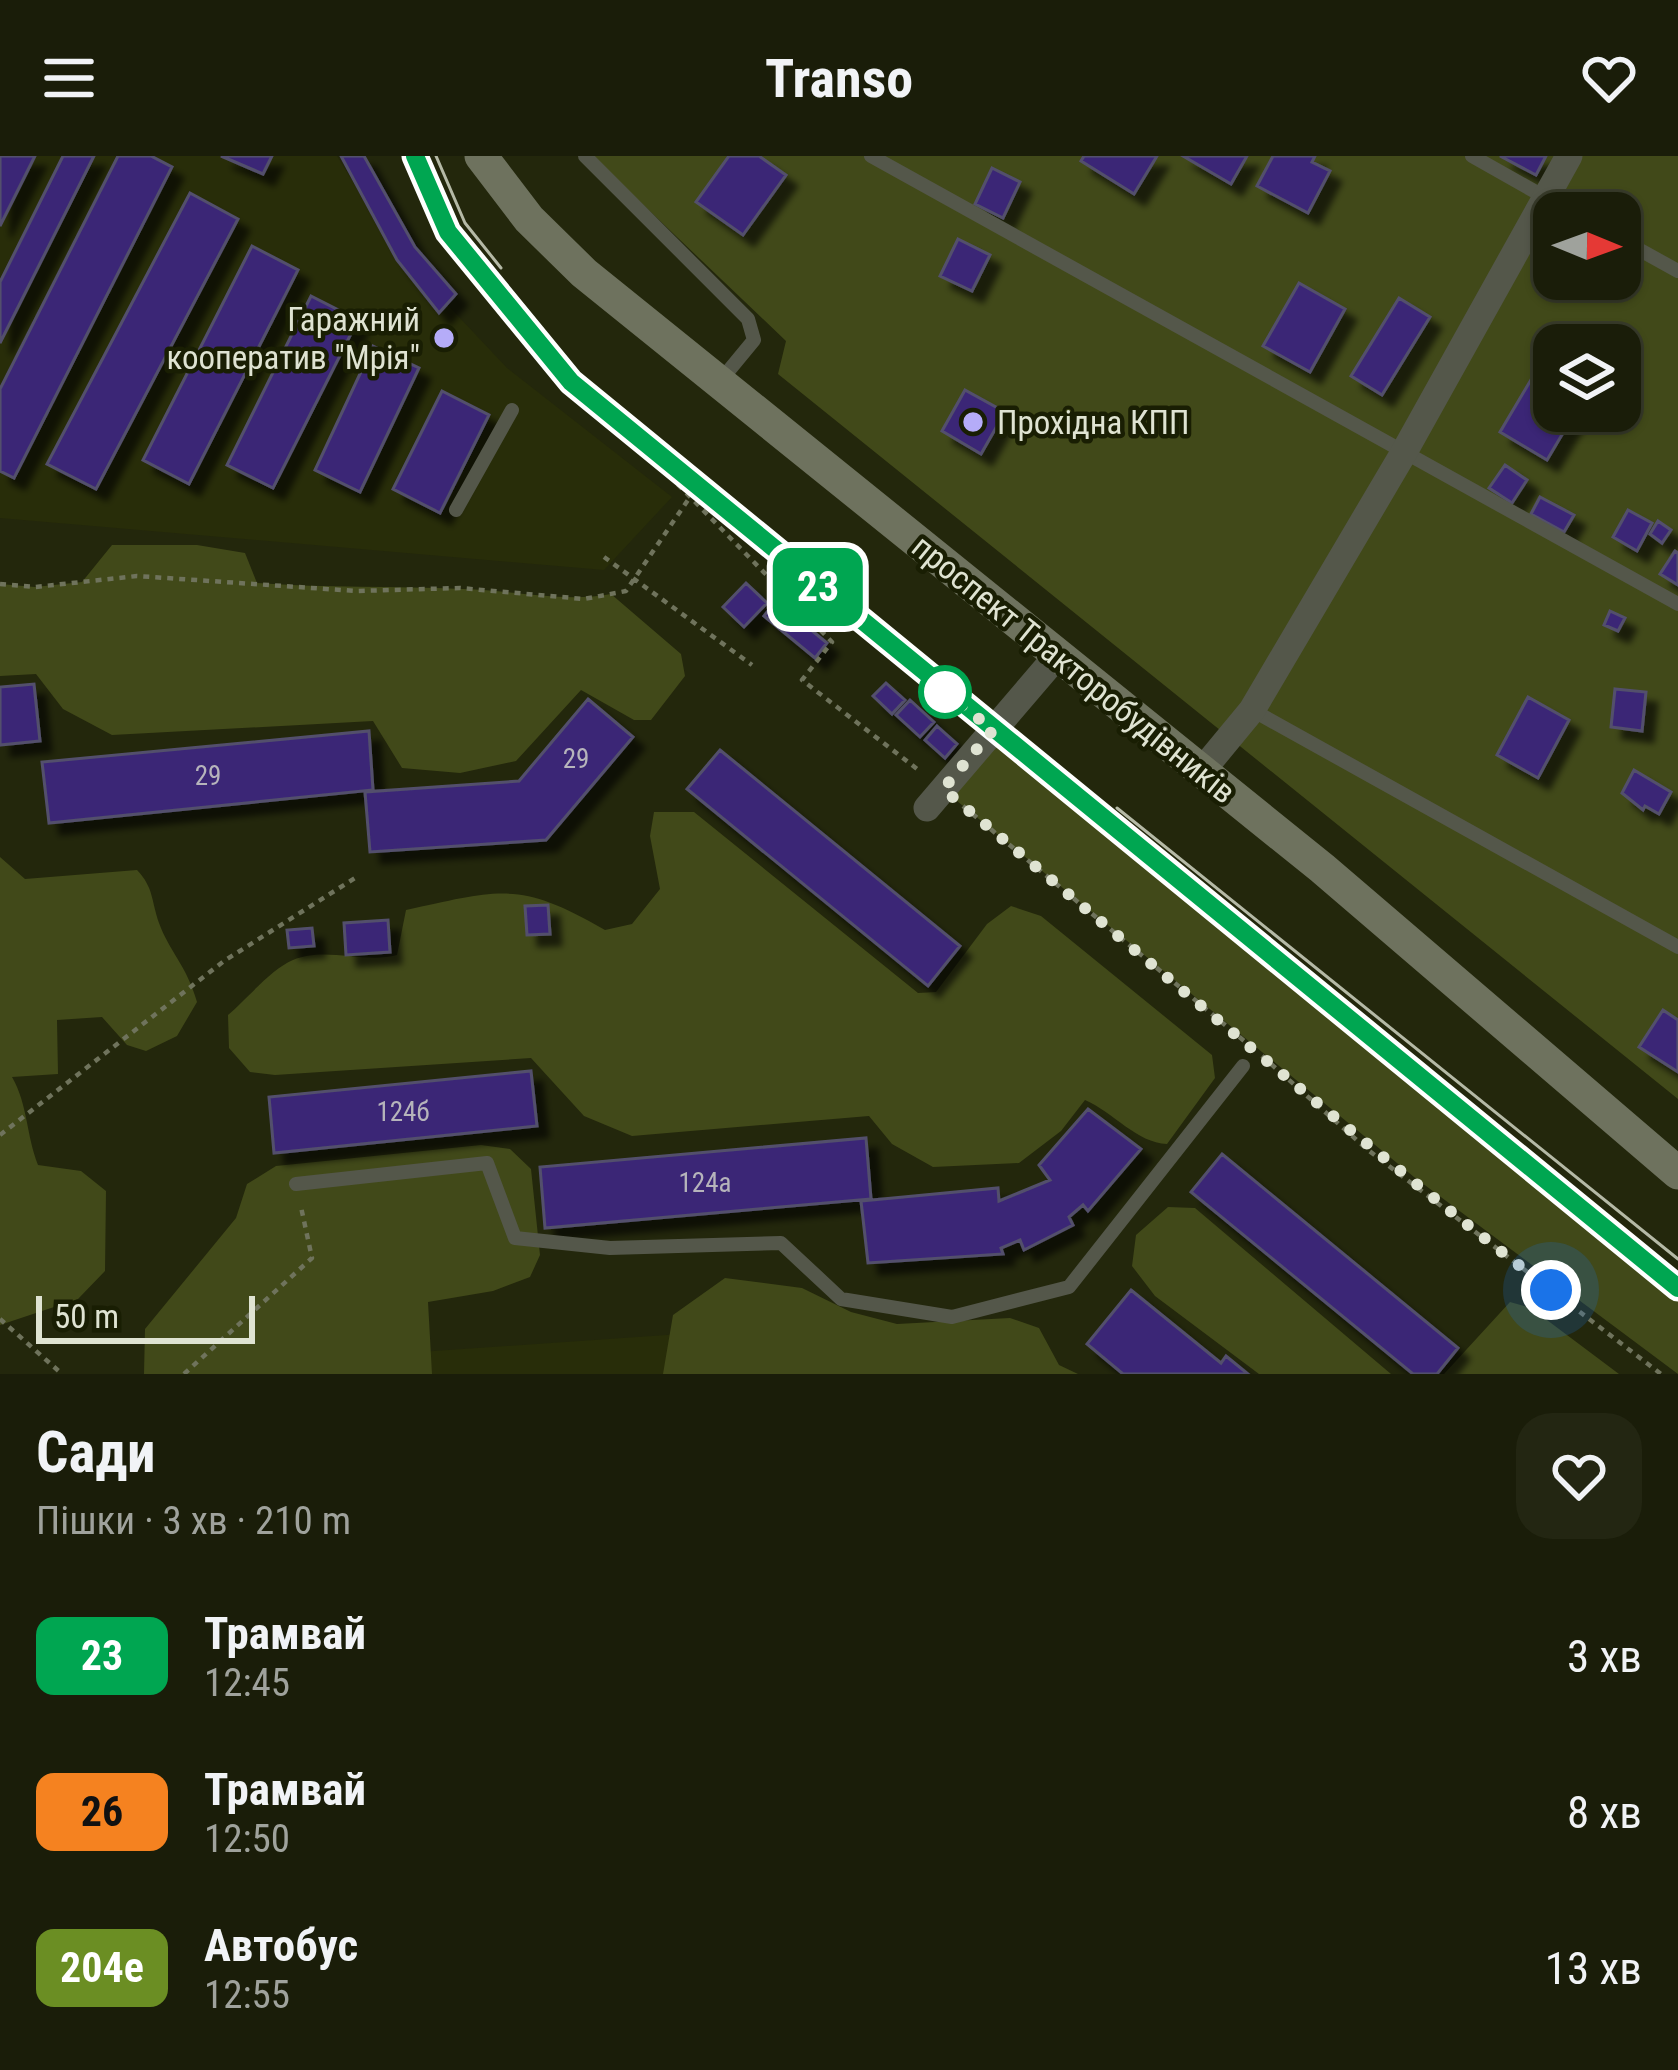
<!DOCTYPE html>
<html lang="uk">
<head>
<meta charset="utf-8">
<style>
  :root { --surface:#1a1d09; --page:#232612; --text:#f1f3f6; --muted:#9fa29c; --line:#383b2a }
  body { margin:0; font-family:"Roboto Condensed",sans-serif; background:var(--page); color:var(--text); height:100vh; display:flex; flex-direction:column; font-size:45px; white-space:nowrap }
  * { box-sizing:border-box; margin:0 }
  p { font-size:39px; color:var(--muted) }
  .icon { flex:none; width:66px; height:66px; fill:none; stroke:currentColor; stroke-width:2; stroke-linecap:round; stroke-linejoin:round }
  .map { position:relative; height:1218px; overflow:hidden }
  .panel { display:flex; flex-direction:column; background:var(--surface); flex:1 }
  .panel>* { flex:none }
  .badge { padding:0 24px; border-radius:18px; font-size:42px; line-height:78px }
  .needle { width:78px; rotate:91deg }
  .buttons { position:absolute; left:1533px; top:36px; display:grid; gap:24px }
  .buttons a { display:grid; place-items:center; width:108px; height:108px; border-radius:24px; background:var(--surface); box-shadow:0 3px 9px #0004,0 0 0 3px var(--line); font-size:60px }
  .scale { position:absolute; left:36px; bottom:30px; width:219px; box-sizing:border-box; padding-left:12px; border:6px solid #dfe3d2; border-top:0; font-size:33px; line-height:42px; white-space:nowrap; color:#dfe3d2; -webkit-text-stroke:9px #191e03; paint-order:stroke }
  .you { position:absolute; width:60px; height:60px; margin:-30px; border:9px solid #fff; border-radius:50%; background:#1a73e8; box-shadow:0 0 0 18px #1a73e833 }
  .map>.badge { position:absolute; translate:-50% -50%; box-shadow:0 0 0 6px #fff }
  .round { display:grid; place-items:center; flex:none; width:126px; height:126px; border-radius:36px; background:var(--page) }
  .summary { display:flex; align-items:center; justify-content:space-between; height:204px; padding:0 36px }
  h1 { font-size:57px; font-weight:700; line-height:90px }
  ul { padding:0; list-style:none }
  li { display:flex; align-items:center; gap:36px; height:156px; padding:0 36px }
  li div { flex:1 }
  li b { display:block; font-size:45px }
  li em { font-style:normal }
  li .badge { min-width:132px; font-weight:700; text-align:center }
  header { display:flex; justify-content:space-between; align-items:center; height:156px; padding:0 36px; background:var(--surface); font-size:54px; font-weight:700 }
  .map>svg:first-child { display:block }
  .built { fill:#282d09 }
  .green { fill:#414919; fill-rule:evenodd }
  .building { fill:#3b2876; stroke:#53506c; stroke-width:3; filter:url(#shadow) }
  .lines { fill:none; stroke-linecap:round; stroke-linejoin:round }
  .path { stroke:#6f735c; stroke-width:4.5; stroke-dasharray:6 6; stroke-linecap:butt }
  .service { stroke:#54574a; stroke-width:14 }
  .minor { stroke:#54574a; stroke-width:27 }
  .secondary { stroke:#6e725e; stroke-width:33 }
  .tram { stroke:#b5b9a6; stroke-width:3 }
  .line-casing { stroke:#fff; stroke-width:27 }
  .line { stroke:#00a651; stroke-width:18 }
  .walk { stroke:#dfe3d2; stroke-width:12; stroke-dasharray:0 21.6 }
  .poi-dot { fill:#b5acf8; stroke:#191e03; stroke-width:4.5 }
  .stop-dot { fill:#fff; stroke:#00a651; stroke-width:6 }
  .labels { text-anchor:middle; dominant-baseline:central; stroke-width:9; stroke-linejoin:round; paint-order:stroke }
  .number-label { font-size:27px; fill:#b6b4bb }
  .poi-label { font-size:33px; fill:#dfe3d2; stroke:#191e03; text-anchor:end }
  .street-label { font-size:33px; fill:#dfe3d2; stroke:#191e03 }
</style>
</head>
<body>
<header><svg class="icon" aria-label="menu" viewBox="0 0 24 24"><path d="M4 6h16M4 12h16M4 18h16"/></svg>Transo<svg class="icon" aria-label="heart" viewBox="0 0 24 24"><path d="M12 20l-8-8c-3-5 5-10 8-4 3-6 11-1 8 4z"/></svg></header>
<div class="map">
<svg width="1678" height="1218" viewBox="0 0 1678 1218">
  <defs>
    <filter id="shadow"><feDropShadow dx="11" dy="11" stdDeviation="3" flood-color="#0009"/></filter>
  </defs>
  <rect width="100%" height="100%" fill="#23270c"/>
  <path class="built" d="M0,0H337L394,92L507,212L672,341L604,414L0,362Z
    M681,1178L684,1218H388L405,1197Z"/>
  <path class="green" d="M592,0H1678V943L778,218L786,185ZM1554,57H1620V123H1554ZM1554,189H1620V255H1554Z
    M112,389H197L245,397L257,427C326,432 394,430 463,433C512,434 563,447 611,438L681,498L685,520L651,564H634L581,534L516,605L460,617L402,612L373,565L112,579L63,553L36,518L0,520V428L35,431L82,426Z
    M998,583L1678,1143V1218L1414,1021L951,640Z
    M654,656H694L918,837L936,836L987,768L1011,750L1041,760L1212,899L1215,922L1167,988C1137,987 1113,956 1085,944L1061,975L1019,1007L933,1011L892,988L869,960L632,980L584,960L531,902L275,919L250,916L229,892L228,859C247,843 271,813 293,804C325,790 364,808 397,799L406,754C500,734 519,724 605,774L632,768L660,733L650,680Z
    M0,701L25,723L137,714C154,732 151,744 159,767C169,795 187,810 197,846L177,880L146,895L127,889L102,861L57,864L58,918L12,921C28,949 26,979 38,1009L81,1015L106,1035L105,1115L78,1143L0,1169Z
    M481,989L510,993L531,1013L540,1099L530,1121L493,1135L428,1146L432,1218H144L145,1173L236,1062L247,1028L276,1010Z
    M1168,1051L1195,1052L1391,1218H1259L1155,1140L1132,1110L1136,1079Z
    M725,1122L802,1132L851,1156L897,1168L1010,1162L1039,1172L1059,1209L1078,1218H663L673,1159Z
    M1510,1146L1531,1152L1619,1218H1444Z"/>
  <path class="building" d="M0,0H35L0,70Z
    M63,0H94L0,187V126Z
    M118,0H151L172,11L14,322L0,315V233Z
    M221,0H272L263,18Z
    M341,0H364L415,91L456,138L439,157L397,104Z
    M729,0H759L786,19L743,79L696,46Z
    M1084,0H1157L1134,38L1081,5Z
    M1183,0H1247L1231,28Z
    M1273,0H1315L1312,6L1330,15L1308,57L1257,30Z
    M1500,0H1546L1536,19Z
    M992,12L1020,26L1003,62L975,48Z
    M190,37L238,63L96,333L47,308Z
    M958,83L990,99L972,135L940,120Z
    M252,90L298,114L189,328L143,304Z
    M1299,127L1345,153L1310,216L1263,190Z
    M311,140L358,164L273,332L227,309Z
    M1399,142L1430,161L1382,239L1351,220Z
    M373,190L419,212L360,336L315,314Z
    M1532,222L1554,235V255H1576L1547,304L1500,276Z
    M965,234L1005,256L981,298L942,275Z
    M442,235L489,259L440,357L393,333Z
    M1505,309L1527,324L1512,347L1489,332Z
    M1540,341L1574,359L1564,376L1531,358Z
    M1628,354L1652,367L1637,395L1613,381Z
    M1658,365L1671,374L1662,387L1650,378Z
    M1675,395L1678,397V429L1660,418Z
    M746,427L767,447L744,471L723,451Z
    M776,445L827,487L815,502L764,460Z
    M1610,455L1625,462L1618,475L1604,469Z
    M886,527L905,544L892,558L873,540Z
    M34,528L40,585L0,589V531Z
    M1615,533L1646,536L1642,575L1611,571Z
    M1528,541L1569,564L1538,622L1497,599Z
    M588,543L633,581L546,684L370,696L365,636L519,625Z
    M910,544L934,566L920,581L896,559Z
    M937,570L957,588L945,602L925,584Z
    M369,575L373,634L49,667L42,606Z
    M720,594L960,790L928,830L687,633Z
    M1634,614L1671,636L1659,658L1645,650L1643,654L1622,637Z
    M548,749L550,778L527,779L525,750Z
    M388,764L390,796L346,799L344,767Z
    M312,772L314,790L289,792L287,774Z
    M1663,854L1678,864V916L1639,891Z
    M531,915L537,970L274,997L269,941Z
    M1088,953L1141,993L1088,1055L1083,1049L1069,1061L1073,1069L1024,1094L1020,1084L1001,1092L1003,1098L868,1107L861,1045L998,1032L999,1045L1050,1024L1039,1009Z
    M866,982L871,1043L545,1072L540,1011Z
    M1222,998L1458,1192L1437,1218H1413L1191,1036Z
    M1131,1134L1221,1207L1226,1200L1248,1218H1123L1087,1188Z"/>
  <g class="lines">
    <path class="path" d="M406,0L441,79L569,237L658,308L832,486L802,524L921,616
      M604,401L752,509
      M0,428L35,431L137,420L356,435L460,432L584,443L626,435L690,341
      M963,650L1249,889
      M1262,900L1368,994L1661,1218
      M0,979L224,805L355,722
      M0,1163L62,1218
      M184,1218L312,1102L301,1051"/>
    <path class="service" d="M585,0L748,163L754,184L721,224
      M871,0L1678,448
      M1472,0L1573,57
      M1620,83L1678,115
      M456,354L512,254
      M1252,554L1678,791
      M296,1028L487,1007L515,1082L610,1092L781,1087L841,1143L952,1161L1069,1131L1243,910"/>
    <path class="minor" d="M1200,617L1252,554L1403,298L1569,0
      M927,652L1056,501"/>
    <path class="secondary" d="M481,0L529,63L584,117L1322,712L1678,1017"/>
    <path class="tram" d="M416,0L449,76L571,226L1678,1132
      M436,0L465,67L501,112
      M1117,652L1678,1103"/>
  </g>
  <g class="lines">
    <defs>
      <path id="line" d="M415,0L448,76L571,226L1678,1132"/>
    </defs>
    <use href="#line" class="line-casing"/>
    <use href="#line" class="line"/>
    <path class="walk" d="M945,536L993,574L943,633C1145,801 1343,974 1551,1134"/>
  </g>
  <g class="poi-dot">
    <circle cx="444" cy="182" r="12"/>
    <circle cx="973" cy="266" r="12"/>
  </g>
  <circle class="stop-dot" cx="945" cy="536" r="24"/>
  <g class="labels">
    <g class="number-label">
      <text x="576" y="603">29</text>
      <text x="208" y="620">29</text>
      <text x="403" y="956">124б</text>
      <text x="705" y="1027">124а</text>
    </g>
    <g class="poi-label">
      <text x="420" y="163">Гаражний<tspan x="420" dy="38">кооператив "Мрія"</tspan></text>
      <text x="997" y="266" text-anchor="start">Прохідна КПП</text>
    </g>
    <g class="street-label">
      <text transform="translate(1074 513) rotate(39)">проспект Тракторобудівників</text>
    </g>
  </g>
</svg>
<div class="buttons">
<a><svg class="needle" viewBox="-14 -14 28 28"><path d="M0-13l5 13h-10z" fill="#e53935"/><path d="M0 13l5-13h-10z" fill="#9fa29c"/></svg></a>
<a><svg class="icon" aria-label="layers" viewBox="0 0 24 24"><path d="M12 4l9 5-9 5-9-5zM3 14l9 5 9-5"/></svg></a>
</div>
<div class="scale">50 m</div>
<div class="you" style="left:1551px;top:1134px"></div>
<b class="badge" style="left:818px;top:431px;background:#00a651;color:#fff">23</b>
</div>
<section class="panel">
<div class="summary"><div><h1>Сади</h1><p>Пішки · 3 хв · 210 m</p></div><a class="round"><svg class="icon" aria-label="heart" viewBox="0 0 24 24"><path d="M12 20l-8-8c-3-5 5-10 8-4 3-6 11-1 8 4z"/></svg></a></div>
<ul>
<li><span class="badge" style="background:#00a651;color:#fff">23</span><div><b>Трамвай</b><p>12:45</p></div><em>3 хв</em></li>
<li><span class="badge" style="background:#f58220;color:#111">26</span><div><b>Трамвай</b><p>12:50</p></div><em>8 хв</em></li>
<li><span class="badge" style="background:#6b8e23;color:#fff">204е</span><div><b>Автобус</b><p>12:55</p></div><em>13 хв</em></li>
</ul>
</section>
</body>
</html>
